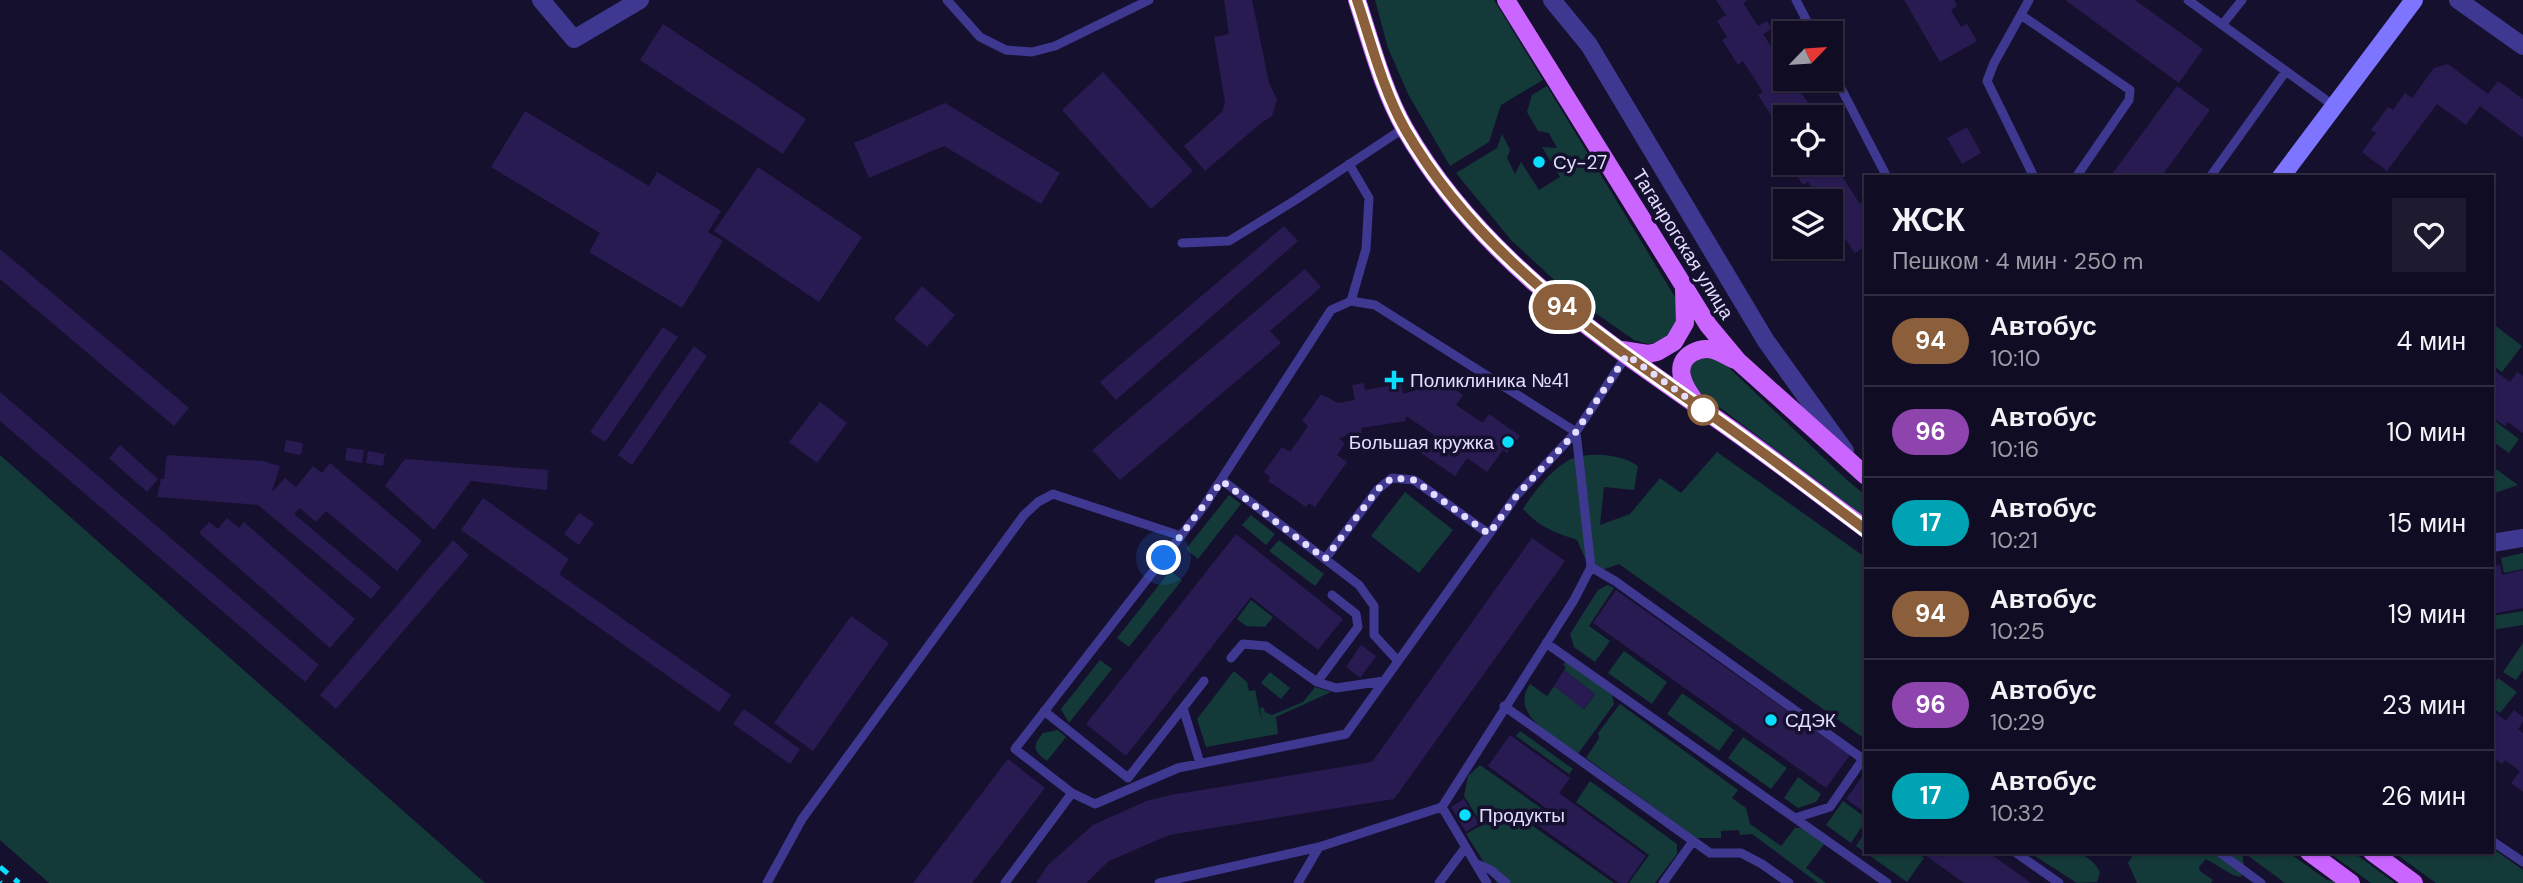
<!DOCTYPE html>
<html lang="ru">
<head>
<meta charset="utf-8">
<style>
  :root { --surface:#100c23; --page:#1e1a30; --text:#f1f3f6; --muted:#9c9ba6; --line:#302c41 }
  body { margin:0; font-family:"DM Sans",sans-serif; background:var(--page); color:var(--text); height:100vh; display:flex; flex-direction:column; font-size:26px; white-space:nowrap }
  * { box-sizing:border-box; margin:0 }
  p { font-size:23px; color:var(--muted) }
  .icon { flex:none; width:38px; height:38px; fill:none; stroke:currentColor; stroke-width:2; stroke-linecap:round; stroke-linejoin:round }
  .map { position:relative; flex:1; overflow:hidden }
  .panel { position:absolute; left:1864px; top:175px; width:630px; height:679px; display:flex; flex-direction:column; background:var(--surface); border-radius:0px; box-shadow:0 2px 5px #0004,0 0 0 2px var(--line) }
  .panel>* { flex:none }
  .badge { padding:0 14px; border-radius:23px; font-size:24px; line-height:46px }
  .needle { width:46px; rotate:65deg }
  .fabs { position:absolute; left:1773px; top:21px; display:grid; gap:14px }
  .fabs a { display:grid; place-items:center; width:70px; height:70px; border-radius:0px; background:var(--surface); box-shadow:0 2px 5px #0004,0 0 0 2px var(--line); font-size:35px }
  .you { position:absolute; width:35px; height:35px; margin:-18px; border:5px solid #fff; border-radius:50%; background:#1a73e8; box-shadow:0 0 0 10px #1a73e833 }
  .map>.badge { position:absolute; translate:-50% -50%; box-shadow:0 0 0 4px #fff }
  .round { display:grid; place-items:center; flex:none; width:74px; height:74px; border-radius:0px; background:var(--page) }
  .headline { display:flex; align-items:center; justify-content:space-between; height:119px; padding:0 28px }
  h1 { font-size:33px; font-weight:700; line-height:52px }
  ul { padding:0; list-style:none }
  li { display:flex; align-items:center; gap:21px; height:91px; padding:0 28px; border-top:2px solid var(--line) }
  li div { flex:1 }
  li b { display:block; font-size:26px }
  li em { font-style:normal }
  li .badge { min-width:77px; font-weight:700; text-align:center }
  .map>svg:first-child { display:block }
  .green { fill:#133939 }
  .building { fill:#281b51 }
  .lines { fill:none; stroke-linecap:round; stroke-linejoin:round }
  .lane { stroke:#3f3891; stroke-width:9 }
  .street { stroke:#3f3891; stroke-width:18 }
  .secondary { stroke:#7d75ff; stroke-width:18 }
  .primary { stroke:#cb65ff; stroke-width:18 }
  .rail { stroke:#0adeff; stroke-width:5; stroke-dasharray:10 9; stroke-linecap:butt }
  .line-casing { stroke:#fff; stroke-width:16 }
  .line { stroke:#8b5e3c; stroke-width:10 }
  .walk { stroke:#e3deff; stroke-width:7; stroke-dasharray:0 12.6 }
  .poi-dot { fill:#0adeff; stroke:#16102f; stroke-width:2.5 }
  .stop-dot { fill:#fff; stroke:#8b5e3c; stroke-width:3.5 }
  .labels { text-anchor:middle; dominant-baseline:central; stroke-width:7; stroke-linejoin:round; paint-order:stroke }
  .poi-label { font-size:19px; fill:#e3deff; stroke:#16102f; text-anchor:start }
  .street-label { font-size:19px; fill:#e3deff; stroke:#16102f }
</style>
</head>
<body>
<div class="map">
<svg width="2523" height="883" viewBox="0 0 2523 883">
  <rect width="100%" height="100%" fill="#16102f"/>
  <path class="green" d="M1375,0H1494L1543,80L1501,105L1489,142L1450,166L1408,94L1388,48Z
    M1547,86L1681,307L1673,334L1662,342L1648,344L1634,340L1574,298L1511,240L1456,173L1497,148L1502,134L1510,150L1507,158L1515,174L1521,162L1539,190L1560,177L1542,147L1557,148L1549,133L1538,131L1527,112L1532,95Z
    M2492,323L2522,346L2502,372L2492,365Z
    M1700,354L1721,360L1848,481L1865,495V517L1690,385L1688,362Z
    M2492,419L2519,439L2509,453L2492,441Z
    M1717,452L1865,557V739L1619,564L1602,570L1585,558L1577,540C1555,533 1539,527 1523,509C1533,493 1552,469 1569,460C1588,451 1622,454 1638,466L1634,490L1604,487L1600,525L1630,514L1660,478L1681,493Z
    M0,455L485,883H49L0,840Z
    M2492,466L2518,485L2492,494Z
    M1405,492L1453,530L1419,573L1371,536Z
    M1229,495L1241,504L1198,559L1186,549Z
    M1251,515L1275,534L1266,545L1242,525Z
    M1279,540L1324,574L1315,586L1269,551Z
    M2523,553V569L2504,573L2501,558Z
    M1170,571L1182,580L1129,647L1117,638Z
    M1608,585L1614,588L1589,626L1610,641L1595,662L1574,647L1570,634L1598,590Z
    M1251,600L1273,617L1265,627L1246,626L1237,619Z
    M2523,611V625L2492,630V616Z
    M2523,643V670L2516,680L2503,672Z
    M1624,651L1667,682L1652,704L1608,673Z
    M1100,660L1112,669L1069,723L1061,709Z
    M1566,660L1612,695L1614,704L1578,754C1556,739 1508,714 1530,684L1547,696L1554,686L1584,709L1595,694L1564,670L1566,667L1563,665Z
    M1234,671L1247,682L1249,691L1255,690L1262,723L1260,708L1263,707L1265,712L1272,715L1303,702L1315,687L1331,692L1276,717L1278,734L1206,747L1197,719Z
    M1270,672L1290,688L1281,699L1261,683Z
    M2498,678L2517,692L2500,713L2492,708V687Z
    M1682,693L1734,730L1719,751L1667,714Z
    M1620,704L1738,790L1732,798L1746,808L1750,824L1781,846L1795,828H1804L1825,843L1806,868L1826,883H1818L1752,834L1740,835L1739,830L1721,831V838H1696L1586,758L1599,738L1598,733Z
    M1058,730L1066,737L1047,761C1033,750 1032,747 1043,733Z
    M1520,731L1573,769L1569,774L1516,736Z
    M1743,737L1787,768L1771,789L1728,758Z
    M1480,765L1544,810L1533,826L1614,883H1497L1466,834L1482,825L1464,796L1468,776Z
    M1798,777L1821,794L1816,802L1798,808L1784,798Z
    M1590,781L1677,844V854L1655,883H1629L1649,855L1576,802Z
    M1843,801L1865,817V822L1851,843L1826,825Z
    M1865,832L1866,852H1916L1924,858L1907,882L1856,846Z
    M2492,848L2523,870V883H2436L2393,852H2492Z
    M2035,852C2060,852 2087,846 2100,872L2097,882L2077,883L2035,856Z
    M2135,852H2242L2244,867L2241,877L2233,875L2206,859L2199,867L2200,871L2213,880L2211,883H2137L2128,863Z
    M2243,852L2289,853L2327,880L2341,883H2285Z
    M2328,852H2353L2395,883H2371Z"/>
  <path class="building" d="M1224,0H1252L1269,83L1277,99L1272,116L1261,123L1205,171L1184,146L1222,112L1225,102L1214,37L1229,34Z
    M1716,0H1748L1743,3L1758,26L1767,21L1772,29L1763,34L1785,67V79H1793L1795,83L1804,79L1809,86L1800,91L1818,117H1785V125L1779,116L1774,120L1758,95L1763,92L1743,61L1738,65L1722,40L1727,37L1717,21L1726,15Z
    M1904,0H1954L1957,6L1951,10L1961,27L1967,24L1977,41L1940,62Z
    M2065,0H2135L2203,49L2179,83Z
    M663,24L806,119L783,154L640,60Z
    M2448,64L2488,94L2498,81L2523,99V138L2480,106L2466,125L2437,104L2387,171L2362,152L2376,133L2371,130L2388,107L2393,110L2405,93L2412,98L2434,68Z
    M1103,72L1193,171L1151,209L1062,110Z
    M2177,86L2210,110L2161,177H2110Z
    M945,103L1060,173L1041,204L944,146L869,178L854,143Z
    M525,111L649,186L657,172L721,211L708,232L723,241L682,308L589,252L600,233L491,167Z
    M1967,127L1981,153L1962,164L1947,138Z
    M1830,158L1860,204L1866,200V246L1855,253L1844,237L1839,240L1830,227V201H1821L1808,182L1803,185L1788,163H1830Z
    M758,167L862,237L819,302L714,231Z
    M1284,226L1298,241L1116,400L1100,382Z
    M0,249L189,408L174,426L0,279Z
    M1305,269L1321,287L1270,331L1281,343L1120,480L1092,450Z
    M922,286L955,315L927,347L894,319Z
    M663,327L678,337L605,442L590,432Z
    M694,346L707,356L632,465L618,455Z
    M2492,369L2510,382L2517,372L2523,376V433L2508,422L2505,426L2492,417Z
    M1434,374L1463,395L1456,405L1483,423L1489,414L1520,436L1507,453L1503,450L1487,472L1467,458L1455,476L1421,453L1434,435L1408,417L1405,418L1406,421L1361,428L1362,433L1349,434L1339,439L1345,443L1337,455L1347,462L1315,507L1309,503L1306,507L1268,481L1270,477L1264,472L1282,447L1290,452L1308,426L1302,421L1321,394L1338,403L1355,400L1352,385L1364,383L1365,390L1389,386L1388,379L1400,377L1403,394L1420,389Z
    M0,392L319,665L305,682L0,421Z
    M820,402L847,423L817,463L789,442Z
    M286,440L303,443L301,455L284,452Z
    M120,445L158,479L147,492L109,458Z
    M347,448L364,450L362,463L345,460Z
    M368,451L385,454L383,466L366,463Z
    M167,455L263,461L280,466L272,492L285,478L296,487L313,466L322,473L330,463L422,541L397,571L326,511L316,522L300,508L294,514L381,587L371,599L258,505L157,497L161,479H164Z
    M405,459L548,470L547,490L471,481L434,530L385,486Z
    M483,498L569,559L559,574L731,695L719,712L461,530Z
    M579,513L594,523L579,545L564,534Z
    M227,518L239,528L244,522L355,619L330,648L199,533L209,522L218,529Z
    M1236,534L1343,619L1318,650L1251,597L1126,756L1086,724Z
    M1532,538L1565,561L1394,799L1169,835L1109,861L1086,883H1036L1048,865L1093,825L1146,801L1171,795L1372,762Z
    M453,540L469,555L336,709L320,695Z
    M2500,565L2502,575L2523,570V608L2492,614V567Z
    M1616,590L1850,755L1826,788L1593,623Z
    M851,616L889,643L813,751L774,723Z
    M1361,645L1376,656L1360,678L1346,667Z
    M1564,670L1595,694L1583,709L1554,686Z
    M744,709L800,749L790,764L733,724Z
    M2492,710L2506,721L2514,710L2523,717V722L2518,729L2523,733V792L2511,783L2520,771L2505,760L2502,764L2492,757Z
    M1510,735L1570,778L1559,793L1646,856L1627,883H1619L1536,824L1547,809L1488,766Z
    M1008,759L1045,788L972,883H913Z
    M1866,771V813L1846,799Z
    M1464,799L1479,824L1466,832L1451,807Z
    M1921,852H1988L2031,883H1964Z"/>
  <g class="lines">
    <path class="lane" d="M947,0L980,37L1006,50L1032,52L1055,46L1149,0
      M1796,0L1813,33
      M2029,0L1994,63L1987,81L2034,177
      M2188,0L2334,106
      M2021,15L2130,90L2129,100L2076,177
      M2222,25L2242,0
      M1830,67L1887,177
      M1349,164L1369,198L1366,249L1351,301
      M2210,177L2286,71
      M1182,243L1229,241L1297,199L1404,128
      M1222,480L1359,585L1374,606V635L1398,661
      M1325,559L1378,489L1392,478L1414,480L1489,534
      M1591,567L1615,581L1863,759L1830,807L1795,818
      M1546,643L1887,883
      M1231,658L1243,644L1266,646L1317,682L1358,627L1356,614L1332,595
      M1317,682L1336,688L1384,681
      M1504,706L1710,853H1741L1762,864L1789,883
      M1183,708L1200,763
      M1044,711L1128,778L1204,681
      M1442,807L1487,883
      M2492,841L2523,862
      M2015,852L2059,883
      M2219,852L2261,883
      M1475,863L1491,870L1506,883
      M767,883L802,819L1024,515L1038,502L1053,494L1181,536
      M1005,883L1072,793
      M1159,883L1319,847L1442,807L1574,600L1591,567L1576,432L1375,305L1351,301L1331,310L1204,506L1015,749L1072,793L1095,804L1178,768L1346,734L1517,495L1576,432L1627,355
      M1298,883L1319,847
      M1439,883L1465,848
      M1663,883L1693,841"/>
    <path class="street" d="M541,0L574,39L640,0
      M1552,0L1589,45L1766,341L1845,451
      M2458,0L2523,46
      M2492,543L2523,538"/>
    <path class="secondary" d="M2281,177L2414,0"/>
    <path class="primary" d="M1357,0C1371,43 1383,90 1405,129C1476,253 1593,333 1708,413C1762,450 1813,490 1866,529
      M1506,0L1708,325L1738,361L1866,476
      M1622,350L1648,354L1657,352L1674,342L1685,323L1684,290
      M1695,401C1684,387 1672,365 1692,353C1699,349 1707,348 1714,350C1721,352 1728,357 1735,360
      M2309,852L2351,883
      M2372,852L2414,883"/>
    <path class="rail" d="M0,867L19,883
      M0,882L1,883"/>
  </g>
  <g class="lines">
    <defs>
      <path id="line" d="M1357,0C1371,42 1383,90 1405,129C1476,253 1594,333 1708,413C1761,450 1813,490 1866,530"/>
    </defs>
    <use href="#line" class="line-casing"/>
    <use href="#line" class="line"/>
    <path class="walk" d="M1164,558L1222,481L1325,559L1378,489L1392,478L1414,480L1489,534L1517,495L1576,432L1627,355L1708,413L1703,410"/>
  </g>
  <g class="poi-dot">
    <circle cx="1539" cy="162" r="7"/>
    <path d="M1390.5 369.5h7v7h7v7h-7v7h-7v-7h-7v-7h7z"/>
    <circle cx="1508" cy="442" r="7"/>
    <circle cx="1771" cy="720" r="7"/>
    <circle cx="1465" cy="815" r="7"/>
  </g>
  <circle class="stop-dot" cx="1703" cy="410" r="14"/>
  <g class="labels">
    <g class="poi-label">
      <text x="1553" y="162">Су-27</text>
      <text x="1410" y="380">Поликлиника №41</text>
      <text x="1494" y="442" text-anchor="end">Большая кружка</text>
      <text x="1785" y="720">СДЭК</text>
      <text x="1479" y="815">Продукты</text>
    </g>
    <g class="street-label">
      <text transform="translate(1683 244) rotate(58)">Таганрогская улица</text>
    </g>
  </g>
</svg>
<div class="fabs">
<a><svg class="needle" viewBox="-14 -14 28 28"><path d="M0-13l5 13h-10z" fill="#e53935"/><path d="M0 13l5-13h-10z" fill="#9c9ba6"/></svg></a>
<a><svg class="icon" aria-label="locate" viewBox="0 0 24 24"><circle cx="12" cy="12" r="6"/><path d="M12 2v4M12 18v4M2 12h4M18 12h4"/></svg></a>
<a><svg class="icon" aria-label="layers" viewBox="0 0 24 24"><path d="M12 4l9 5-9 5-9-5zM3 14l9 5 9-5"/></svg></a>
</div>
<div class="you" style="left:1164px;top:558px"></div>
<b class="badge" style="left:1562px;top:307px;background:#8b5e3c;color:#fff">94</b>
<section class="panel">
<div class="headline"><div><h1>ЖСК</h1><p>Пешком · 4 мин · 250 m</p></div><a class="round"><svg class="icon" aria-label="heart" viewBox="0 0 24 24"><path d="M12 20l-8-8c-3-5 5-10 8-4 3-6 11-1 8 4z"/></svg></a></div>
<ul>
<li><span class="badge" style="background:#8b5e3c;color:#fff">94</span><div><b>Автобус</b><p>10:10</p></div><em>4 мин</em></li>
<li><span class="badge" style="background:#8e44ad;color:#fff">96</span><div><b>Автобус</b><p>10:16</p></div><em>10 мин</em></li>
<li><span class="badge" style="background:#00a3b4;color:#fff">17</span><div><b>Автобус</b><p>10:21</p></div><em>15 мин</em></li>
<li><span class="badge" style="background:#8b5e3c;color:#fff">94</span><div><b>Автобус</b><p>10:25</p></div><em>19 мин</em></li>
<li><span class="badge" style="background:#8e44ad;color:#fff">96</span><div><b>Автобус</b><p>10:29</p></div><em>23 мин</em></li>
<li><span class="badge" style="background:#00a3b4;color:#fff">17</span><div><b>Автобус</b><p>10:32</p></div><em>26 мин</em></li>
</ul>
</section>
</div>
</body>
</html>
